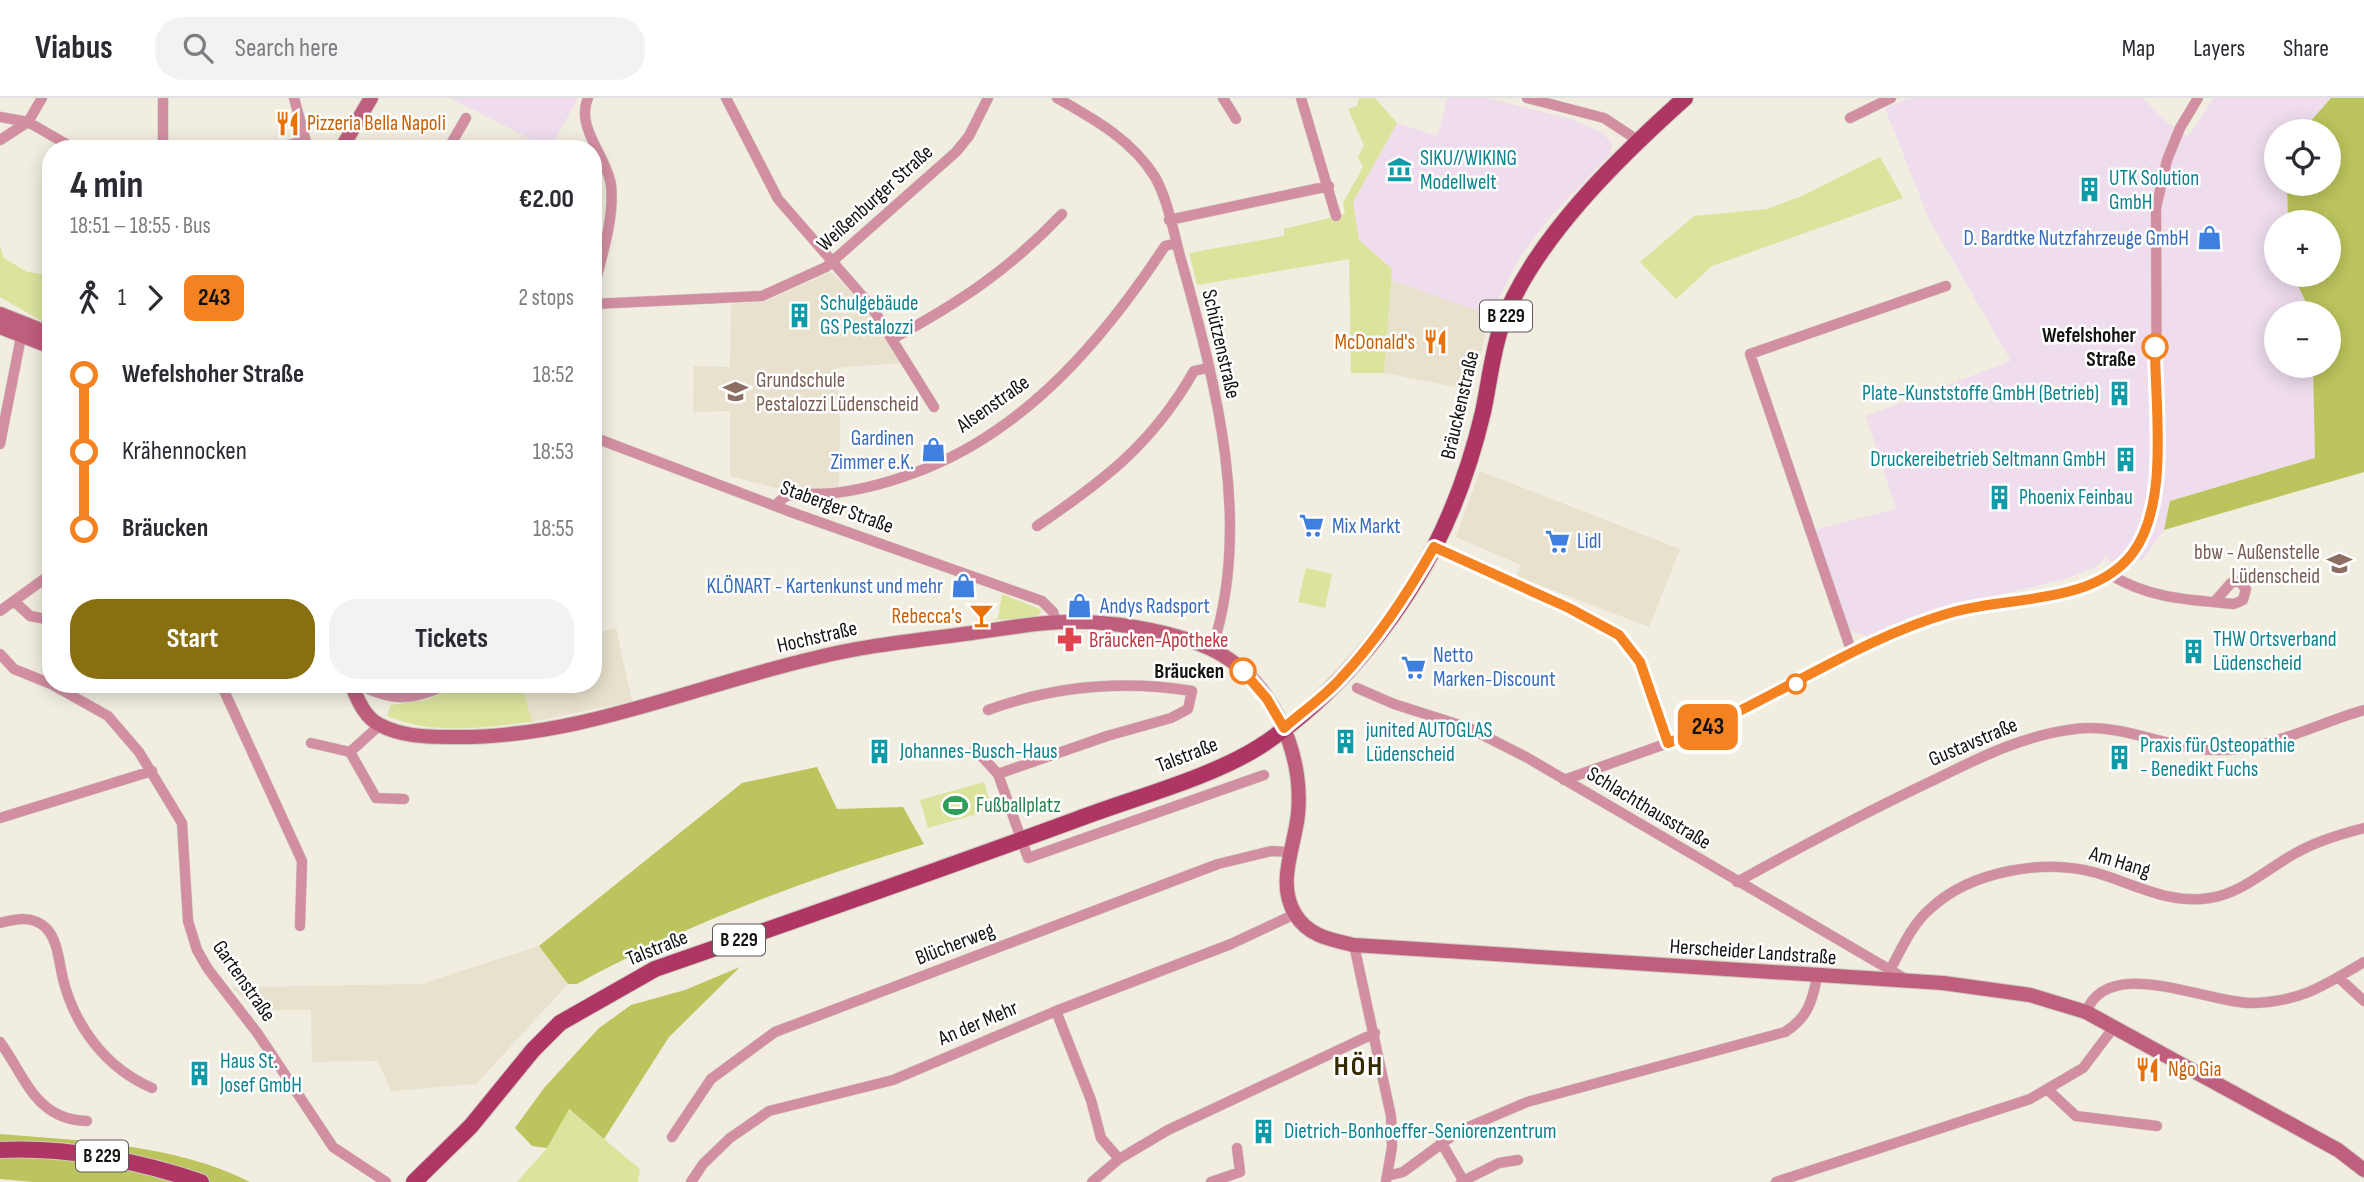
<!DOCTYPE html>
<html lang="en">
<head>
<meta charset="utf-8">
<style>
  :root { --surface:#fff; --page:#f2f2f3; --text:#2b2b33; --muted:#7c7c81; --line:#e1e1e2; --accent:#886f0f }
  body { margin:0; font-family:"Sofia Sans Condensed",sans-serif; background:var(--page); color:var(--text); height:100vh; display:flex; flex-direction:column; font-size:26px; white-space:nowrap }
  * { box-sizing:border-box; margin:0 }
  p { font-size:23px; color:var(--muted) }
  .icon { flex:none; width:38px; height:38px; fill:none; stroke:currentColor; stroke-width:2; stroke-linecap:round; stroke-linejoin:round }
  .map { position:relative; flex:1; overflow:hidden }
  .drawer { position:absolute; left:42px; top:42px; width:560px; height:553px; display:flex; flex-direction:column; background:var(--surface); border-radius:28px; box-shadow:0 4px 18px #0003 }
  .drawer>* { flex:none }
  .badge { padding:0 14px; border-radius:10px; font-size:24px; line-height:46px }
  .buttons { position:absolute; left:2264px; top:21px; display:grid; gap:14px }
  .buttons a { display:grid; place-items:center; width:77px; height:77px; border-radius:50%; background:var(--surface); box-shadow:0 4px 18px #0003; font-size:35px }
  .map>.badge { position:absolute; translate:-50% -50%; box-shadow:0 0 0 4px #fff }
  .legs { display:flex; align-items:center; gap:10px; height:77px; padding:0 28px; font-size:23px }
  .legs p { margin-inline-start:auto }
  .overview { display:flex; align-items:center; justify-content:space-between; height:119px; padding:0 28px }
  h1 { font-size:38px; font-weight:700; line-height:52px }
  .primary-button { display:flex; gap:14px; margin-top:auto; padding:14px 28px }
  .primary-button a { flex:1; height:80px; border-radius:28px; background:var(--accent); color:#fff; font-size:28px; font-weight:700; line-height:80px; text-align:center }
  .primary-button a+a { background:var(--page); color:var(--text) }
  ul { padding:0 28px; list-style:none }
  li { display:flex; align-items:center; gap:24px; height:77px; font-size:26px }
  li i { display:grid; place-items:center; width:10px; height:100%; margin:0 9px; background:currentColor }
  li i::after { content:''; width:18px; height:18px; margin:-9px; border:5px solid; border-radius:50%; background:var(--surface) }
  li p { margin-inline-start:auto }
  li:first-child i { background:linear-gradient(#0000 50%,currentColor 0) }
  li:last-child i { background:linear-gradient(currentColor 50%,#0000 0) }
  header { display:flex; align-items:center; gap:42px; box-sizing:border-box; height:98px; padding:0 35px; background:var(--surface); border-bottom:2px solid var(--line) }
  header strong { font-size:33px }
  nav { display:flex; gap:38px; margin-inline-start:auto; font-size:24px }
  .search { width:490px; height:63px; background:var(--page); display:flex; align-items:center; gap:18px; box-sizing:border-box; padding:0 24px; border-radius:28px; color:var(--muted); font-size:26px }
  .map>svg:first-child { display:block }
  .built { fill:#e7e1cd }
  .industrial { fill:#efddee }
  .green { fill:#dbe39d }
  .forest { fill:#bcc55d }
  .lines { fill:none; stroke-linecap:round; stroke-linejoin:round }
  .street-casing { stroke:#cecabf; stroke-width:11 }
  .secondary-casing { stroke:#cecabf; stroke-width:16 }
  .primary-casing { stroke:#cecabf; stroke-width:18 }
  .street { stroke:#d38fa2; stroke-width:10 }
  .secondary { stroke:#c05e7e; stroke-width:14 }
  .primary { stroke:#af3664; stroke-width:16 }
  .line-1-casing { stroke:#fff; stroke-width:16 }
  .line-1 { stroke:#f58220; stroke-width:10 }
  .stop-1-dot { fill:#fff; stroke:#f58220; stroke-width:3.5 }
  .labels { text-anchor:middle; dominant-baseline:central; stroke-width:5; stroke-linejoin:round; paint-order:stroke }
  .shield { fill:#fff; stroke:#5b5a57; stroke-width:2 }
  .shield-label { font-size:19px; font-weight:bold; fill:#15130f }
  .food-label { font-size:21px; fill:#c56008; stroke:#fff; text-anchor:start }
  .culture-label { font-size:21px; fill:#0d838f; stroke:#fff; text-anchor:start }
  .street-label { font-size:21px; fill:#15130f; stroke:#fff }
  .shop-label { font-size:21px; fill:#366cbe; stroke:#fff; text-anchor:start }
  .stop-label { font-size:21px; font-weight:bold; fill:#15130f; stroke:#fff; text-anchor:end }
  .education-label { font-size:21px; fill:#785e54; stroke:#fff; text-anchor:start }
  .health-label { font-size:21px; fill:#be3a42; stroke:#fff; text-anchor:start }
  .leisure-label { font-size:21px; fill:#27864d; stroke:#fff; text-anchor:start }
  .district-label { font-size:28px; font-weight:bold; letter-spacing:2px; fill:#352900; stroke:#fff }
</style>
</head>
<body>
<header>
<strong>Viabus</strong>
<div class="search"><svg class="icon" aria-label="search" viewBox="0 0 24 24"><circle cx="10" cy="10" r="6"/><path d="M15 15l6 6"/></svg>Search here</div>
<nav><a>Map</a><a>Layers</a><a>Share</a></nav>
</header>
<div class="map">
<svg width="2364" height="1084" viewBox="0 0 2364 1084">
  <rect width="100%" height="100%" fill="#f1ede0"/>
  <path class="built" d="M831,174L866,209L900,265L836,270L840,321L839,390L780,391L730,378V313L693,314L694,268L730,269L731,206L764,204Z
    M1391,182L1490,217L1472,292L1384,275Z
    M1480,373L1680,451L1649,529L1516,478L1521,467L1456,439Z
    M616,530L632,603L532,624L522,586H593V536Z
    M539,848L568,886L476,986L391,993L378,963L312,964L311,912H255L232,889L421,886Z"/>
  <path class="industrial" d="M450,0H578L550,51Z
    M1447,0H1487L1571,21L1603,35L1612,46L1611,55L1551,118L1521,157L1490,217L1391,182L1392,171L1359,142L1353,103L1397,25L1438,38Z
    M1909,0H2143L2165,23L2188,39L2214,0H2331L2302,33H2277V86H2287L2288,124H2277V177H2293L2311,215H2277V268H2313L2315,360L2170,403L2164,432L2142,462L2110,464L2106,458L2099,467L2066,481L1933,512L1868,538L1850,533L1814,432L1896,411L1866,318L2011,263L1929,121L1885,10Z"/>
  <path class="green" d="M1359,0H1375L1397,25L1353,104L1359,142L1392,171L1384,275H1351L1349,161L1197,187L1189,155L1284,138V131L1345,116L1343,105L1363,69L1358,59L1364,47L1348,11L1357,8Z
    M1880,59L1903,100L1712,168L1676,201L1640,164L1694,118L1767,111L1802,98Z
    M0,148L4,160L27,174L51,177V204L45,225L0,199Z
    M1306,470L1332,476L1325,510L1298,504Z
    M1002,496L1042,512L1036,520L992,522L998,520Z
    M464,586H522L532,624C484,629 433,638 387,618L391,607L426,602Z
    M984,684L992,712L928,730L920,702Z
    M568,1011L640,1071L638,1084H517L547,1050Z"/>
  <path class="forest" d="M2331,0H2364V374L2164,432L2170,403L2315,360L2313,268H2329V215H2311L2293,177H2329V124H2288L2287,86H2329V33H2302Z
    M817,669L837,711L903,709L924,746C805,782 686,826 577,886H568L539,848L742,685Z
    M740,869L669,939L604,1041L569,1011L547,1050L532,1048L515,1030L544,990L599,930L631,907L685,892Z
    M0,1036C83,1043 175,1046 250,1084H33L0,1081Z"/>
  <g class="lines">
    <defs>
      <path id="street" d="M294,0L308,51
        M588,0C575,29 607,59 611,87C615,122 600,162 593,195
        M726,0L778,101L871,208L934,309
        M1057,0C1094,21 1132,42 1155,79C1169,104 1174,138 1182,165C1216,286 1253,427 1212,551
        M1223,0L1236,21
        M1301,0L1336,118
        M1527,0L1604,20L1639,43
        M0,19L28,24L75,51
        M1850,20L1891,0
        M0,42L28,24L42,0
        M163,51V0
        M272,51L304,43
        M448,51L466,20
        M1169,122L1329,88
        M593,206L762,198L826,169L956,54L969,38L988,0
        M892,241C959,205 1010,171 1062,116
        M593,339L791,414L1042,503L1053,514L1057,526
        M0,346L21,239
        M775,408C779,404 782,400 787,398C802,394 820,397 835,395C867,391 897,382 927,370C1030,328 1105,239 1165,148L1176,145
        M1037,428C1105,382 1153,345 1194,273L1207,270
        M1434,449L1569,510L1619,537L1640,564L1668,645C1765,609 1851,549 1949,515C1999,498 2063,506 2109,478C2143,457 2153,418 2157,381L2156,110L2167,62L2180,30L2198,0
        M2111,477C2150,501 2191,502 2234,506L2243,502L2246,491L2239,483L2231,485L2216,502
        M14,503L30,518L51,522
        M0,513L51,476
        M1852,555L1750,256L1946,188
        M0,556L14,571L51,586
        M51,586L108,618L139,654L182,725L188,823L197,852L208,871L258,936L333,1049L386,1084
        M221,586L302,763L300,828
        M358,586C393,604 412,603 448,586
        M1357,590L1394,606L1469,630L1526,659L1904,880
        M988,612C1054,588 1123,582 1192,593L1188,611L1171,620L1107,638L998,676
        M311,645L350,654L380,627
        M975,651L998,676L1028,760L1264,677
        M350,654L376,700L404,701
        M1564,682L1668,645
        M0,720L152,673
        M1737,784C1802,748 1868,713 1936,681C1981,659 2024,637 2075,631C2123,625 2168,651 2216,652C2268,653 2315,626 2364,612
        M0,825C16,821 33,817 46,830C58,842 59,865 63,881C75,929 106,970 152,990
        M1354,847L1391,1018L1392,1049L1386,1083
        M1890,872C1902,850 1912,826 1931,810C1971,773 2045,760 2097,775C2134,786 2170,807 2210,800C2242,795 2267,771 2294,756C2316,743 2340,736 2364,730
        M2338,879L2364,903
        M1056,913L1091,1002L1101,1040L1119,1061
        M2086,914C2109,855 2210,907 2255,905C2302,903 2325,887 2364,864
        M0,944C26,980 36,1022 87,1023
        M2048,992L2076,1018L2157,1028
        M672,1039L711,981L775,934L1218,766L1271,753L1291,754
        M1441,1044L1463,1082
        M1387,1078L1403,1074L1459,1033L1527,1004L1785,934C1807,920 1812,905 1817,879
        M691,1084L703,1066L730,1040L769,1013L893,982L1056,913L1231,846L1295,816
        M1092,1084L1119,1061L1168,1032L1375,935
        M1211,1084L1240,1074L1237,1050
        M1461,1084L1499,1065L1518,1062
        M1776,1084L2030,1001L2083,970L2114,929"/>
      <path id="secondary" d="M341,51L371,0
        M0,216L51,236
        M0,229L51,249
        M351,586C358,602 364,619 380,627C401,638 426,639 448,639C576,642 693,588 815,560C867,547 920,542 972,535C1009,530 1049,522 1087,524C1126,526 1175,534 1211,551C1270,579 1304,652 1298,716C1295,748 1276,785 1295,816C1308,838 1331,842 1354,847L1943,885L2030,897L2086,914L2338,1052L2364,1072"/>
      <path id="primary" d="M0,1052C70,1049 135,1062 201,1084
        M414,1084L471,1028L533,952L560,925L655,871C796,822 937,773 1078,721C1133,700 1210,680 1259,649C1333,601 1393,527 1434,450C1456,407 1472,361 1483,314C1489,286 1492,256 1501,229C1531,144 1619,59 1685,0"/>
    </defs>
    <use href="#street" class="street-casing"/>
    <use href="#secondary" class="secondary-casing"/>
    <use href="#primary" class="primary-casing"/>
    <use href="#street" class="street"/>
    <use href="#secondary" class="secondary"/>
    <use href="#primary" class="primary"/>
  </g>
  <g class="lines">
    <defs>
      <path id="line-1" d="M1243,573L1267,601L1284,630C1303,613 1324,599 1341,580C1378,541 1408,495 1434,449L1569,510L1619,537L1640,564L1668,645C1766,608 1853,542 1953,514C2010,498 2092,507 2132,456C2170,407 2155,310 2155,249"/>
    </defs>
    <use href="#line-1" class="line-1-casing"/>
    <use href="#line-1" class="line-1"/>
  </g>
  <defs>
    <symbol id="restaurant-bare" viewBox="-9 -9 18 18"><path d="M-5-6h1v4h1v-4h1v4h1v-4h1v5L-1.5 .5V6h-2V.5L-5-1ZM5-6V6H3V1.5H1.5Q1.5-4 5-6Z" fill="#e8710a" stroke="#fff" stroke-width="2.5" paint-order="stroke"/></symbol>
    <symbol id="museum-bare" viewBox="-9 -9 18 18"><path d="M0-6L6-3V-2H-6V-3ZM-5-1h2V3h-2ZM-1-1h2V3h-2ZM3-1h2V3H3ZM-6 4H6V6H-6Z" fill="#0f9aa8" stroke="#fff" stroke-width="2.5" paint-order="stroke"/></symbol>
    <symbol id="building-bare" viewBox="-9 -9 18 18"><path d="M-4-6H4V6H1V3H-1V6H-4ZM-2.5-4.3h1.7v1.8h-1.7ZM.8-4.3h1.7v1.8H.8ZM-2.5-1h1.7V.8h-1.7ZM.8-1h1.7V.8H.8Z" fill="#0f9aa8" stroke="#fff" stroke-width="2.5" paint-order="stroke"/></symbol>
    <symbol id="shop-bare" viewBox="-9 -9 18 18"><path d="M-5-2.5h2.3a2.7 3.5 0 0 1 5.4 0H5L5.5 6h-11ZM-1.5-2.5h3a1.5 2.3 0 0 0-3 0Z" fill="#3f7fe0" stroke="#fff" stroke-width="2.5" paint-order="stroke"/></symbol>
    <symbol id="school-bare" viewBox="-9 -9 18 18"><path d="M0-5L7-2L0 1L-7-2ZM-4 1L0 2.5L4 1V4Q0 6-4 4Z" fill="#8d6e63" stroke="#fff" stroke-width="2.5" paint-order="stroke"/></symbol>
    <symbol id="supermarket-bare" viewBox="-9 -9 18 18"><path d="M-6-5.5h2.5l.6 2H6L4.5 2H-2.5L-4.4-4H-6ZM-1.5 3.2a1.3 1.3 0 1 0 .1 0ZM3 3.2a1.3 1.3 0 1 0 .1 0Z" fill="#3f7fe0" stroke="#fff" stroke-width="2.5" paint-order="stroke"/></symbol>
    <symbol id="bar-bare" viewBox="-9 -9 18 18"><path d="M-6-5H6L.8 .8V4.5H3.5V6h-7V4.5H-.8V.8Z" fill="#e8710a" stroke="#fff" stroke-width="2.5" paint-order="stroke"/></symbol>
    <symbol id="pharmacy-bare" viewBox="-9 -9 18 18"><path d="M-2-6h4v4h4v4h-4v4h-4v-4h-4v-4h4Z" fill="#e0444e" stroke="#fff" stroke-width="2.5" paint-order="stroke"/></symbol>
    <symbol id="stadium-bare" viewBox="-9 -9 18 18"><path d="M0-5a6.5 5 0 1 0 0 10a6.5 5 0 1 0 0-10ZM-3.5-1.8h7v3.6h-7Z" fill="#2e9e5b" stroke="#fff" stroke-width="2.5" paint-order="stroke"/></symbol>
  </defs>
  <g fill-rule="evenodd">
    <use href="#restaurant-bare" x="270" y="8" width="35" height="35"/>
    <use href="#museum-bare" x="1382" y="54" width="35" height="35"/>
    <use href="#building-bare" x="2072" y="74" width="35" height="35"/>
    <use href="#shop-bare" x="2192" y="122" width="35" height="35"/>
    <use href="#building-bare" x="782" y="200" width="35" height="35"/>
    <use href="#restaurant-bare" x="1418" y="226" width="35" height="35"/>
    <use href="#school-bare" x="718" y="276" width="35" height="35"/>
    <use href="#building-bare" x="2102" y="278" width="35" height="35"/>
    <use href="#shop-bare" x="916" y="334" width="35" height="35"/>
    <use href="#building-bare" x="2108" y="344" width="35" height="35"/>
    <use href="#building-bare" x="1982" y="382" width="35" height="35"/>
    <use href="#supermarket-bare" x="1294" y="410" width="35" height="35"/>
    <use href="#supermarket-bare" x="1540" y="426" width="35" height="35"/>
    <use href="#school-bare" x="2322" y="448" width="35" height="35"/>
    <use href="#shop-bare" x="946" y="470" width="35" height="35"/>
    <use href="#shop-bare" x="1062" y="490" width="35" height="35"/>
    <use href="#bar-bare" x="964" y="500" width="35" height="35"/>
    <use href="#pharmacy-bare" x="1052" y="524" width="35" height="35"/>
    <use href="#building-bare" x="2176" y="536" width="35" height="35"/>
    <use href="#supermarket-bare" x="1396" y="552" width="35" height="35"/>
    <use href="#building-bare" x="1328" y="626" width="35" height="35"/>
    <use href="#building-bare" x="862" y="636" width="35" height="35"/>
    <use href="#building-bare" x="2102" y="642" width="35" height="35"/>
    <use href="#stadium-bare" x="938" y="690" width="35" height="35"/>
    <use href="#restaurant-bare" x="2130" y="954" width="35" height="35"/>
    <use href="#building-bare" x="182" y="958" width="35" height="35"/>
    <use href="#building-bare" x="1246" y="1016" width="35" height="35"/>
  </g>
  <g class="stop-1-dot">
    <circle cx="2155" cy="249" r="12"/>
    <circle cx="1243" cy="573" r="12"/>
    <circle cx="1796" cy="586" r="9"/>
  </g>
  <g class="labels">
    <g class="shield">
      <rect x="1480" y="202.5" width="52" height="31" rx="5"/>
      <rect x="713" y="826.5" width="52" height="31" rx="5"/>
      <rect x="76" y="1042.5" width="52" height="31" rx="5"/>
    </g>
    <g class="shield-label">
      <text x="1506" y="218">B 229</text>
      <text x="739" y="842">B 229</text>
      <text x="102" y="1058">B 229</text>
    </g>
    <g class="food-label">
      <text x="307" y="25">Pizzeria Bella Napoli</text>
      <text x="1415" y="244" text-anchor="end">McDonald's</text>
      <text x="962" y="518" text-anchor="end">Rebecca's</text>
      <text x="2168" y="971">Ngo Gia</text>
    </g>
    <g class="culture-label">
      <text x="1420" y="60">SIKU//WIKING<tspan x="1420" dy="24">Modellwelt</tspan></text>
      <text x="2109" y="80">UTK Solution<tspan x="2109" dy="24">GmbH</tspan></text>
      <text x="820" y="205">Schulgebäude<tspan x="820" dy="24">GS Pestalozzi</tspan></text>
      <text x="2099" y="295" text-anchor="end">Plate-Kunststoffe GmbH (Betrieb)</text>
      <text x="2106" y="361" text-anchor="end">Druckereibetrieb Seltmann GmbH</text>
      <text x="2019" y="399">Phoenix Feinbau</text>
      <text x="2213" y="541">THW Ortsverband<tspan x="2213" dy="24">Lüdenscheid</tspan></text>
      <text x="1366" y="632">junited AUTOGLAS<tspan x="1366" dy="24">Lüdenscheid</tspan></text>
      <text x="2140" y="647">Praxis für Osteopathie<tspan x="2140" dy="24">- Benedikt Fuchs</tspan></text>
      <text x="900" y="653">Johannes-Busch-Haus</text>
      <text x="220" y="963">Haus St.<tspan x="220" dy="24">Josef GmbH</tspan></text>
      <text x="1284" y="1033">Dietrich-Bonhoeffer-Seniorenzentrum</text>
    </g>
    <g class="street-label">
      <text transform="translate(875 100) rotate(-42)">Weißenburger Straße</text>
      <text transform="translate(1221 246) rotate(77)">Schützenstraße</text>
      <text transform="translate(993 306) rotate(-35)">Alsenstraße</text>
      <text transform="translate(1460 307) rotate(-77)">Bräuckenstraße</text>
      <text transform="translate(837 409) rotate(20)">Staberger Straße</text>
      <text transform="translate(817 539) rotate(-13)">Hochstraße</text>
      <text transform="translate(1973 644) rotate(-23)">Gustavstraße</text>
      <text transform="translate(1187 657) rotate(-21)">Talstraße</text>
      <text transform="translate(1649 710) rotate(31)">Schlachthausstraße</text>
      <text transform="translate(2120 764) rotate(17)">Am Hang</text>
      <text transform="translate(955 846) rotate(-21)">Blücherweg</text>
      <text transform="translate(657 850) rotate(-22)">Talstraße</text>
      <text transform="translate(1753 854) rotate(4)">Herscheider Landstraße</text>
      <text transform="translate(244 883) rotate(55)">Gartenstraße</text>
      <text transform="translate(978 925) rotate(-23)">An der Mehr</text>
    </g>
    <g class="shop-label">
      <text x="2189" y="140" text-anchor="end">D. Bardtke Nutzfahrzeuge GmbH</text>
      <text x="914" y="340" text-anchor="end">Gardinen<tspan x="914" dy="24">Zimmer e.K.</tspan></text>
      <text x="1332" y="428">Mix Markt</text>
      <text x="1577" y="443">Lidl</text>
      <text x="943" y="488" text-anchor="end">KLÖNART - Kartenkunst und mehr</text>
      <text x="1100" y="508">Andys Radsport</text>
      <text x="1433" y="557">Netto<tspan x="1433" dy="24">Marken-Discount</tspan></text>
    </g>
    <g class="stop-label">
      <text x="2136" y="237">Wefelshoher<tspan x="2136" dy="24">Straße</tspan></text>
      <text x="1224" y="573">Bräucken</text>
    </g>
    <g class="education-label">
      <text x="756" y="282">Grundschule<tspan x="756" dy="24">Pestalozzi Lüdenscheid</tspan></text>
      <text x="2320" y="454" text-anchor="end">bbw - Außenstelle<tspan x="2320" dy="24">Lüdenscheid</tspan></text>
    </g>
    <g class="health-label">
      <text x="1089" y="542">Bräucken-Apotheke</text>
    </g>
    <g class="leisure-label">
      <text x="976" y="707">Fußballplatz</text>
    </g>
    <g class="district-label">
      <text x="1359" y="968">HÖH</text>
    </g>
  </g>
</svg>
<div class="buttons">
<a><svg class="icon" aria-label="locate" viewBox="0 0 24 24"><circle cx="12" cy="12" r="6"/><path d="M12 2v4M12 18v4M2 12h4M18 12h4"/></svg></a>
<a>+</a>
<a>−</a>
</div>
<b class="badge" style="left:1708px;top:629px;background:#f58220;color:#111">243</b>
<section class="drawer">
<div class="overview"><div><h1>4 min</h1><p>18:51 – 18:55 · Bus</p></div><b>€2.00</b></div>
<div class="legs"><svg class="icon" aria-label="walk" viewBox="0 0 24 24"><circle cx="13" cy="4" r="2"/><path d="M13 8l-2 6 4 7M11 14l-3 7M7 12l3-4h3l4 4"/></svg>1<svg class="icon" aria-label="forward" viewBox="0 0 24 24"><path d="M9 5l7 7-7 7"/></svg><b class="badge" style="background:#f58220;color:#111">243</b><p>2 stops</p></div>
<ul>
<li><i style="color:#f58220"></i><b>Wefelshoher Straße</b><p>18:52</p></li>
<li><i style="color:#f58220"></i><span>Krähennocken</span><p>18:53</p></li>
<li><i style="color:#f58220"></i><b>Bräucken</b><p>18:55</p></li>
</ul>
<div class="primary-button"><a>Start</a><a>Tickets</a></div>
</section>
</div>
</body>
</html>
